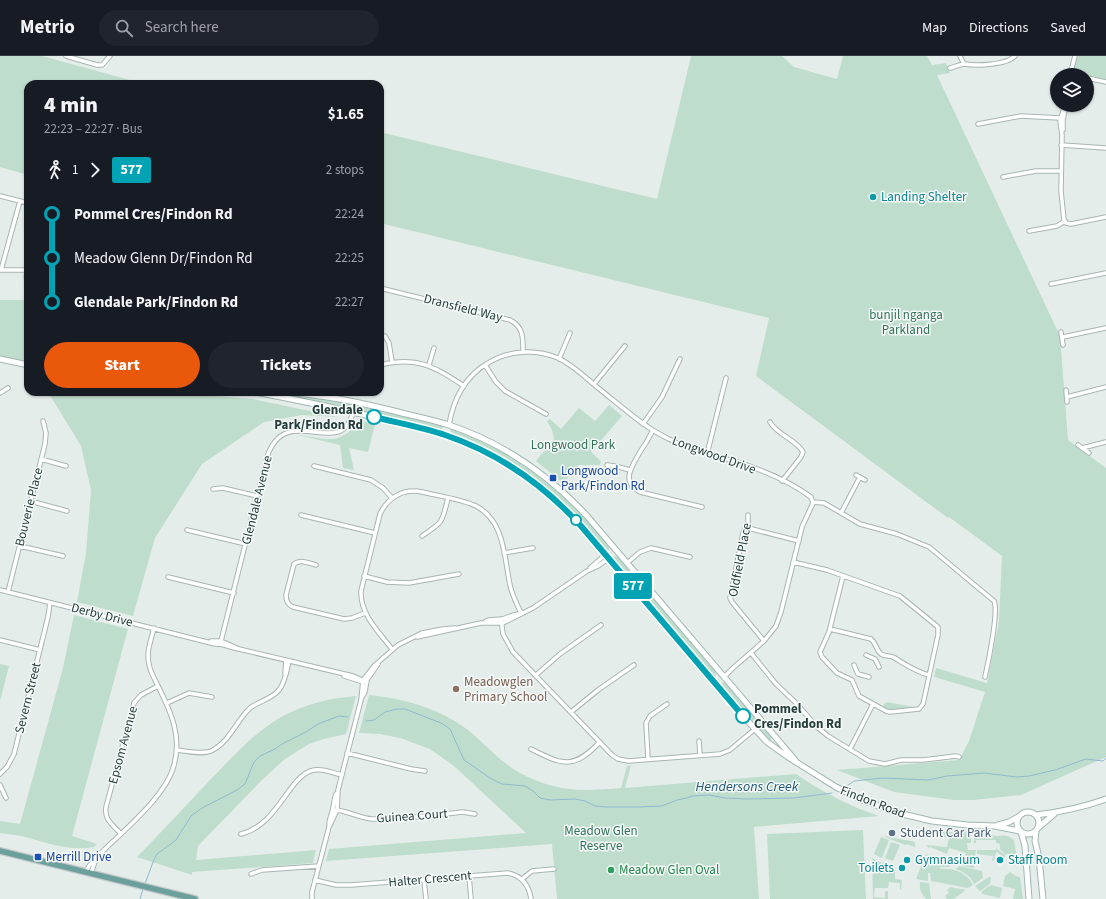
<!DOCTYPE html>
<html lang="en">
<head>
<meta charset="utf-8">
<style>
  :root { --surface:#171b24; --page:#20242c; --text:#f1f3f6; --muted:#9ea1a6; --line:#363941; --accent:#ea580c }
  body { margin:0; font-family:"Source Sans 3",sans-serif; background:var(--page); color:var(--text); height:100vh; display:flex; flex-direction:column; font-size:15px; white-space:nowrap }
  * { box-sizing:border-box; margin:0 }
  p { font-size:13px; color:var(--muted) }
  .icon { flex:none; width:22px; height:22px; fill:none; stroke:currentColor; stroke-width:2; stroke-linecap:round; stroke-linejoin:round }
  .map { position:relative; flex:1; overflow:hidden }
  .panel { position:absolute; left:24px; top:24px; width:360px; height:316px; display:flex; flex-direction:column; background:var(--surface); border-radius:12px; box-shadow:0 1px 3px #0004 }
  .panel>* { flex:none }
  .badge { padding:0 8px; border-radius:3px; font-size:14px; line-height:26px }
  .buttons { position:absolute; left:1050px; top:12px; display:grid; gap:8px }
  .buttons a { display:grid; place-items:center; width:44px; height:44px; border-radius:50%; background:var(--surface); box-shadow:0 1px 3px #0004; font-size:20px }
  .map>.badge { position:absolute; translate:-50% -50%; box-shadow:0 0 0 2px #fff }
  .legs { display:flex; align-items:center; gap:6px; height:44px; padding:0 20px; font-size:13px }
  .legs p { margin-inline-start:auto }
  .summary { display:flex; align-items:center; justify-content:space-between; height:68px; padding:0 20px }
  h1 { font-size:22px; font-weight:800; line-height:30px }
  .primary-button { display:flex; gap:8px; margin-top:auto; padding:8px 20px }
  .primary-button a { flex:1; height:46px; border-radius:24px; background:var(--accent); color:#fff; font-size:16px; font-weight:800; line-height:46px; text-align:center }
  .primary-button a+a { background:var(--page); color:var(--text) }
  ul { padding:0 20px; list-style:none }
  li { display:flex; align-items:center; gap:14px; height:44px; font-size:15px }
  li i { display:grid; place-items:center; width:6px; height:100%; margin:0 5px; background:currentColor }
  li i::after { content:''; width:10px; height:10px; margin:-5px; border:3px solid; border-radius:50%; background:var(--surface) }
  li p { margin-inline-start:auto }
  li:first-child i { background:linear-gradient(#0000 50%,currentColor 0) }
  li:last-child i { background:linear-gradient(currentColor 50%,#0000 0) }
  header { display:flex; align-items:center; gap:24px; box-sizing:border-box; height:56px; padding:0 20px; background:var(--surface); border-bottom:1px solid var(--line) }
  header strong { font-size:19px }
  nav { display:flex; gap:22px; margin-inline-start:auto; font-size:14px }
  .search { width:280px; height:36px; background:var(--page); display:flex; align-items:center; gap:10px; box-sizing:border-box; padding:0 14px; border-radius:22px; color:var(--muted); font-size:15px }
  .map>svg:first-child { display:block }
  .green { fill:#bfddcd }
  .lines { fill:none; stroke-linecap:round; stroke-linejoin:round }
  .stream { stroke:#90bacf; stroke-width:1 }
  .street-casing { stroke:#a8b5b3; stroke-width:5.5 }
  .secondary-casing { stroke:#a1b6b2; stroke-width:7 }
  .primary-casing { stroke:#c2c9c8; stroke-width:8 }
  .street { stroke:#fff; stroke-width:3.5 }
  .secondary { stroke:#fff; stroke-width:5 }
  .primary { stroke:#6ca09d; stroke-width:5.5 }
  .line-1-casing { stroke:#fff; stroke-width:9 }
  .line-1 { stroke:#00a3b4; stroke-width:6 }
  .culture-dot { fill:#0f9aa8; stroke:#f5faf8; stroke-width:1.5 }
  .stop-1-dot { fill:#fff; stroke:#00a3b4; stroke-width:2 }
  .transit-dot { fill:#1a4fb4; stroke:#f5faf8; stroke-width:1.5 }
  .education-dot { fill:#8d6e63; stroke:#f5faf8; stroke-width:1.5 }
  .service-dot { fill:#5c6f8a; stroke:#f5faf8; stroke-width:1.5 }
  .leisure-dot { fill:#2e9e5b; stroke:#f5faf8; stroke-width:1.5 }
  .labels { text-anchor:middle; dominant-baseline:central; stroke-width:3; stroke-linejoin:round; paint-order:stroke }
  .culture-label { font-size:13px; fill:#0d838f; stroke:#f5faf8; text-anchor:start }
  .street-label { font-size:13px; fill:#253e3c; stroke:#f5faf8 }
  .park-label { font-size:13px; fill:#317357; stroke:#f5faf8 }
  .stop-label { font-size:13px; font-weight:bold; fill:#253e3c; stroke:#f5faf8; text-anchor:end }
  .transit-label { font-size:13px; fill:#164399; stroke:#f5faf8; text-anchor:start }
  .education-label { font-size:13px; fill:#785e54; stroke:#f5faf8; text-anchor:start }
  .service-label { font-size:13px; fill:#4e5e75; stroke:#f5faf8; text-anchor:start }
  .leisure-label { font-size:13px; fill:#27864d; stroke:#f5faf8; text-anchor:start }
  .water-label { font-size:14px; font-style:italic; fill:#215978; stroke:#f5faf8 }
</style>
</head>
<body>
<header>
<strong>Metrio</strong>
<div class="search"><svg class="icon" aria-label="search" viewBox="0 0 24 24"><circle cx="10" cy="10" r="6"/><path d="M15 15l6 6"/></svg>Search here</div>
<nav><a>Map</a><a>Directions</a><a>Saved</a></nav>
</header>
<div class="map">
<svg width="1106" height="843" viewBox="0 0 1106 843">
  <rect width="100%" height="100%" fill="#e5edeb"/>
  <path class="green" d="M0,0H42L130,24L129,28H28V119L0,111Z
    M691,0H782L794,11L837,23L843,0H927L932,9L946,7L950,17L937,19L1060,280L1068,384L1106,412V701L1021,739L973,744H954L894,736L837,714L959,704L969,685L985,636L934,621L936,612L987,627L999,565L1002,500L949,461L948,462L756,320L769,262L380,167V76L657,143Z
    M1077,0H1106V24L1075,16L1074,13Z
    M23,219H28V307L0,301V244H27Z
    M48,336H160L253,343L338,361L302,359L264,366L202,408L155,482L133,560L77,546L86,497L91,434L81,390Z
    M279,338L312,340L350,347L351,350L348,353L278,339Z
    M360,349L443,370L442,373L436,374L359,355L357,352Z
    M609,349L622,360L591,396L601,405L600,409H579L563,427L536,405L554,383L552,374L547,365L550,363L561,373L579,352L595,365Z
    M359,364L375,368L368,396L349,392L354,414L343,412L340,389L298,379C314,380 332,388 346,378C352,375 353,367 359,364Z
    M450,372L470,378L507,397L559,433L594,470L609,491V494H606L602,491L538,428L459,382L451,376Z
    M615,500L620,502L715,613L716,620H713L708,617L616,509L614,502Z
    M74,559L128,573L72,780L97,788L94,791C69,796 46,786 21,780C14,779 7,778 0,777V765L20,768L63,612Z
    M0,608L9,610L0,645Z
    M722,626L728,629L772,681L771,684H769L739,653L733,643L721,630Z
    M369,639C405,643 439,652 468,674C481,684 492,697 505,707C518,717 533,724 549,729C572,736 597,734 621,732L627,710L631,709L625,732L796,718C822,736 849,750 879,760L754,771L759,843H557L552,788L326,805L329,793L526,777L454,710L430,693L400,682L380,678L359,677Z
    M356,640L346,678L324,683L309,688L285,703L262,724L198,790L196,804L316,794L313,807L192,816V819L137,801C161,776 185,751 208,726C233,701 256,673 289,657C310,647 332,642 356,640Z
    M887,646L914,651L890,654L883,652L884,648Z
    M924,773L958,777L964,775H971V787H967L968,794H976L974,812L962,810L966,797L949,792L947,798L930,791L928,792L927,789L947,791L949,782L928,779V781H924L923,779Z
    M863,774L866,843H770L767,778Z
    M975,775C984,775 983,776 991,779C1001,782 1004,776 1014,784L1018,808L1008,801L1010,799L1008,797L1006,799L1000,793V788L996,787V784H976V787H974Z
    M885,780L915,786V791L906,788L905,789L885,781Z
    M881,781L889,784L882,802L874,798Z
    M891,786L900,789L893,805L885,802Z
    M996,792L1005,799L1004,802L997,796L995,799L994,805H992L993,800L977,798V794H996Z
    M926,798L949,808L950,811H940V813C953,812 967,816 973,829L968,832L931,825L930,817H928V825L916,823Z
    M872,802L895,813V823L902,824L901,834L900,833V827L889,826L888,832H875L874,841L885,842V835H888V843H873Z
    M959,810L982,815L983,822L974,828C971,820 964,816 956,813Z
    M1010,816L1016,820L1020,821L1023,843H1013L1015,833L1003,830L1005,820Z
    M989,821H991L990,828L980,835L975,830Z
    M920,826L929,827L931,843H926C921,838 919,833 920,826Z
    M991,829L1002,832L1000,842L982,838V835Z
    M950,831L966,834L954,843H947L945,840L949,837L947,834Z"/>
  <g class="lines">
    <path class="stream" d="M366,665L374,664L385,656L397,653H405L441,667L450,673L464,704L490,722L502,728L525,730L533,735L540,742L550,744L575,743L585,745L595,750L606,751H638L662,750L677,744L687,742L692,740L709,739L725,742L747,743L794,742L832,737
      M847,730L854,725L883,722L928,724L947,720L984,717L1017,721L1029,720L1055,714L1086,703L1103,705L1106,702
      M145,828L153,806L157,798L176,784L191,760L202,752L237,734L245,728L254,706L260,700L275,693L282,688L306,676L318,668L339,660L348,661
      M140,843L143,833"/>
    <defs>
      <path id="street" d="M66,0L97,9H102L110,0
        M960,0L964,8
        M950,12C954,11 961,8 965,8C976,10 1007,9 1015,0
        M1070,19L1075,0
        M1087,22L1106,26
        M1065,49L1060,65L1062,79L1061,135L1064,164L1066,167L1071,168L1106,161
        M978,68L1021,60L1060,62L1063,64
        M1063,74V64L1065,54
        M1061,89L1106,92
        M1003,121L1036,115H1060
        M0,140L28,147
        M1029,175L1057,170L1065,165
        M0,214H28
        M1,214L20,145
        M1051,228L1106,217
        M380,232L510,264C524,271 523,283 523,296
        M1061,276L1063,289
        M385,280L389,287L392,306
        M1063,281L1106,272
        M559,303L570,277
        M380,309C418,300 433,310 464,330
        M429,309L434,292
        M485,309L496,326L505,335L546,358
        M594,328L625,290
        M1066,334L1067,346
        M0,337L8,332
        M1067,341L1106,331
        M770,366C777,379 797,384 803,396L801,401L782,425
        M643,368L662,341L680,303
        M449,369C453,344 465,320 488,307C509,294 536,293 558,302C573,309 585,321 597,331C621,350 643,371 671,384C691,394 712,399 734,405C760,413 789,425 811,441L813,447L802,471L781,556L776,570L764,585L733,612L724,621
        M653,374C649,382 645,389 640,396C632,410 620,426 640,436L702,451
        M1078,389L1089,397
        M1082,392L1106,386
        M707,398L726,322
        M41,403L66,410
        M607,409L615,410L630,414
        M314,410L371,424L383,432L392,442
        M856,419L865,424
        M213,433L223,432L257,440
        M30,445L67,455
        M813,446L824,447L860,468L897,478L929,491L994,545C999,555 988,608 985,621
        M841,457L860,421
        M301,459L375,477
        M748,459V472L745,473L743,477L730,542L732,546L764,585
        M748,472L799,485
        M187,474L246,488
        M422,480C443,466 442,467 448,442
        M20,490L63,500
        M504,497L533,492
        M793,506L827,514L897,539L900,540L938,571V579L923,648L919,653L890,656L886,655L859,640L852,624L837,617L822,601L820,596L829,576L843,520
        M627,507L640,496L651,492L690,501
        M316,509C309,507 301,503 294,508L286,539C286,545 288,549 293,551L344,563L352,562L365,557
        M590,512L606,498
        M364,520L387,526L409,527L459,518
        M168,521L234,537
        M0,534L215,588C223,587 230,592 239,593
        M8,536L45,388L46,377L43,365
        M501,563L503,578L513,596L612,699L618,703L628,705L720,698L730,694L755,673
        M486,565C491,563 496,564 502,563C507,562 511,559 518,558
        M830,573L871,583C876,587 876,594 881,598C885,601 889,599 893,601C905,608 916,616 929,619
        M417,581L481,567H503L533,552L587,515L598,510L609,502
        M0,584L40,594
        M211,585H221L239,593L353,620L367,626
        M221,588V585L267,401C286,344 341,406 353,356
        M392,593C378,575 360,558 361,535L380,458C388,441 404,432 422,436C439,440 461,443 476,450C505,465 504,501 510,529C512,539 517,548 521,557
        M751,597L776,628L796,647L817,671L828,680L869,705L885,708L901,704H923L956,700L959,701
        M866,599L875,603L879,611
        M854,609L858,618L869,621
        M285,618L286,604
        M536,619L560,598L601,569
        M344,620L363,626
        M361,643L365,636L367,624L378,608
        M167,647L189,637L212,641
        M571,656L598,634L634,609
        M699,685L700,699
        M531,693C563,709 573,714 600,686
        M850,693L873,648
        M177,694C187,695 201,699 211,695C230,686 236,665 250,652C259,645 272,643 279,634C285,627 287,614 289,605
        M347,697L411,713L425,715
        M648,703L646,667L650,660L667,648
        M0,718L7,711L14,698L48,561L50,547
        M0,729L6,742
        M333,754C344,753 359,762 372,763C400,764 435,759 463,756L475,758
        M329,769C329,762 332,758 333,752C334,747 334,743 336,738
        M121,778C113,769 104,764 106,751L134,647L141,639L158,630
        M241,778C279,769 288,719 314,714C323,712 333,717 342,719
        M86,816C89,806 98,801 105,793C127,772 167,738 174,709C182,680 171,656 158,630C155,623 150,616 149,608C146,596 151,584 154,572
        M91,817L96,803
        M251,818L262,814L319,810
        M469,820L471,843
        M522,823L532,815L554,813
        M315,824L336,829H351L508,817C522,820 529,829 531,843
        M424,824L426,843
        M312,843V836L329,771L337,754L338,734L361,644L363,624L375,609L398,589L422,577L443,573L455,572"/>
      <path id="secondary" d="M0,303L28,309
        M255,336C298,344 340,353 383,363C414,370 444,377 473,390C512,407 545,432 574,462L745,662L767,686L788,701L836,731L862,744L898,757L932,765L967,769L995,770L1019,775
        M269,336C310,336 350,344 390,354C409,359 430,363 449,369C503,387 549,419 587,460L795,704
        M1017 767a11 11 0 1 1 22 0a11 11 0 1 1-22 0Z
        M1036,759C1060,756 1084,751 1106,743
        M998,769L1009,766L1018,761
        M1039,771L1054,758
        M1036,775L1035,785L1039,802L1043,843
        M1021,776L1025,790L1029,843"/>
      <path id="primary" d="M0,795L195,843"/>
    </defs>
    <use href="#street" class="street-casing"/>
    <use href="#secondary" class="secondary-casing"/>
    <use href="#primary" class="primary-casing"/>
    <use href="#street" class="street"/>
    <use href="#secondary" class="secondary"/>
    <use href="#primary" class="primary"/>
  </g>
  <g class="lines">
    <defs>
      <path id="line-1" d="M374,361C398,367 422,371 445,379C498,397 544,429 581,470L743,660"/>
    </defs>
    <use href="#line-1" class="line-1-casing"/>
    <use href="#line-1" class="line-1"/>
  </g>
  <g class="culture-dot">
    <circle cx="873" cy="141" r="4"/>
    <circle cx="907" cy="804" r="4"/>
    <circle cx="1000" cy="804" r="4"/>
    <circle cx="902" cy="812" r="4"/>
  </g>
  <g class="stop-1-dot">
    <circle cx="374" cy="361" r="7"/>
    <circle cx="576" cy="464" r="5"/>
    <circle cx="743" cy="660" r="7"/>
  </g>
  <g class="transit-dot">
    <rect x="549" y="418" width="8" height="8" rx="2"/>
    <rect x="34" y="797" width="8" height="8" rx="2"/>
  </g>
  <circle class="education-dot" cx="456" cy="633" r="4"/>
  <circle class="service-dot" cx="892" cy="777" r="4"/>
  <circle class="leisure-dot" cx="611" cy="814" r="4"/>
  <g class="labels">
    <g class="culture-label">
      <text x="881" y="141">Landing Shelter</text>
      <text x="915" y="804">Gymnasium</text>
      <text x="1008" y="804">Staff Room</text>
      <text x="894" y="812" text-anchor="end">Toilets</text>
    </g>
    <g class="street-label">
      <text transform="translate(463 252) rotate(14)">Dransfield Way</text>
      <text transform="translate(714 399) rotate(20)">Longwood Drive</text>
      <text transform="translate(257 444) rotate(-76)">Glendale Avenue</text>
      <text transform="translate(29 451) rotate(-76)">Bouverie Place</text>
      <text transform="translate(740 504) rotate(-79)">Oldfield Place</text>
      <text transform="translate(102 559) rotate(14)">Derby Drive</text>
      <text transform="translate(28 642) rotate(-76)">Severn Street</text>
      <text transform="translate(123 689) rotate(-75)">Epsom Avenue</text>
      <text transform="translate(873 746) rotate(21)">Findon Road</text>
      <text transform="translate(412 760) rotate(-4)">Guinea Court</text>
      <text transform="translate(430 823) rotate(-5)">Halter Crescent</text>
    </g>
    <g class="park-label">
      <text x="906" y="259">bunjil nganga<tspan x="906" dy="15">Parkland</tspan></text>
      <text x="573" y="389">Longwood Park</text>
      <text x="601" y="775">Meadow Glen<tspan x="601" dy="15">Reserve</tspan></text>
    </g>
    <g class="stop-label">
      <text x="363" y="354">Glendale<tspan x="363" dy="15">Park/Findon Rd</tspan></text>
      <text x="754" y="653" text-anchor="start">Pommel<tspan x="754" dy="15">Cres/Findon Rd</tspan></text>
    </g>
    <g class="transit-label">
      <text x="561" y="415">Longwood<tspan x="561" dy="15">Park/Findon Rd</tspan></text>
      <text x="46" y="801">Merrill Drive</text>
    </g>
    <g class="education-label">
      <text x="464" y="626">Meadowglen<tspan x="464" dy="15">Primary School</tspan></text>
    </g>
    <g class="service-label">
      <text x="900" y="777">Student Car Park</text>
    </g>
    <g class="leisure-label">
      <text x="619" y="814">Meadow Glen Oval</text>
    </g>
    <g class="water-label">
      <text x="747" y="731">Hendersons Creek</text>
    </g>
  </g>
</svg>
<div class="buttons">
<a><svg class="icon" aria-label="layers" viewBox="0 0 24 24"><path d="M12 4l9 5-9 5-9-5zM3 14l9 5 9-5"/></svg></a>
</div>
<b class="badge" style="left:633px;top:530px;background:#00a3b4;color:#fff">577</b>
<section class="panel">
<div class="summary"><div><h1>4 min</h1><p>22:23 – 22:27 · Bus</p></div><b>$1.65</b></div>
<div class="legs"><svg class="icon" aria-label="walk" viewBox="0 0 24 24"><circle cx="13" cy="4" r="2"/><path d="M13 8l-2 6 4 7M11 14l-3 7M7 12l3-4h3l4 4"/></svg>1<svg class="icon" aria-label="forward" viewBox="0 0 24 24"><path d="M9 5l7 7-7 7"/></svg><b class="badge" style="background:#00a3b4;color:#fff">577</b><p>2 stops</p></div>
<ul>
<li><i style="color:#00a3b4"></i><b>Pommel Cres/Findon Rd</b><p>22:24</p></li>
<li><i style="color:#00a3b4"></i><span>Meadow Glenn Dr/Findon Rd</span><p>22:25</p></li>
<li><i style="color:#00a3b4"></i><b>Glendale Park/Findon Rd</b><p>22:27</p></li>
</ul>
<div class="primary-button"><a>Start</a><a>Tickets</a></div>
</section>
</div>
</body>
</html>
